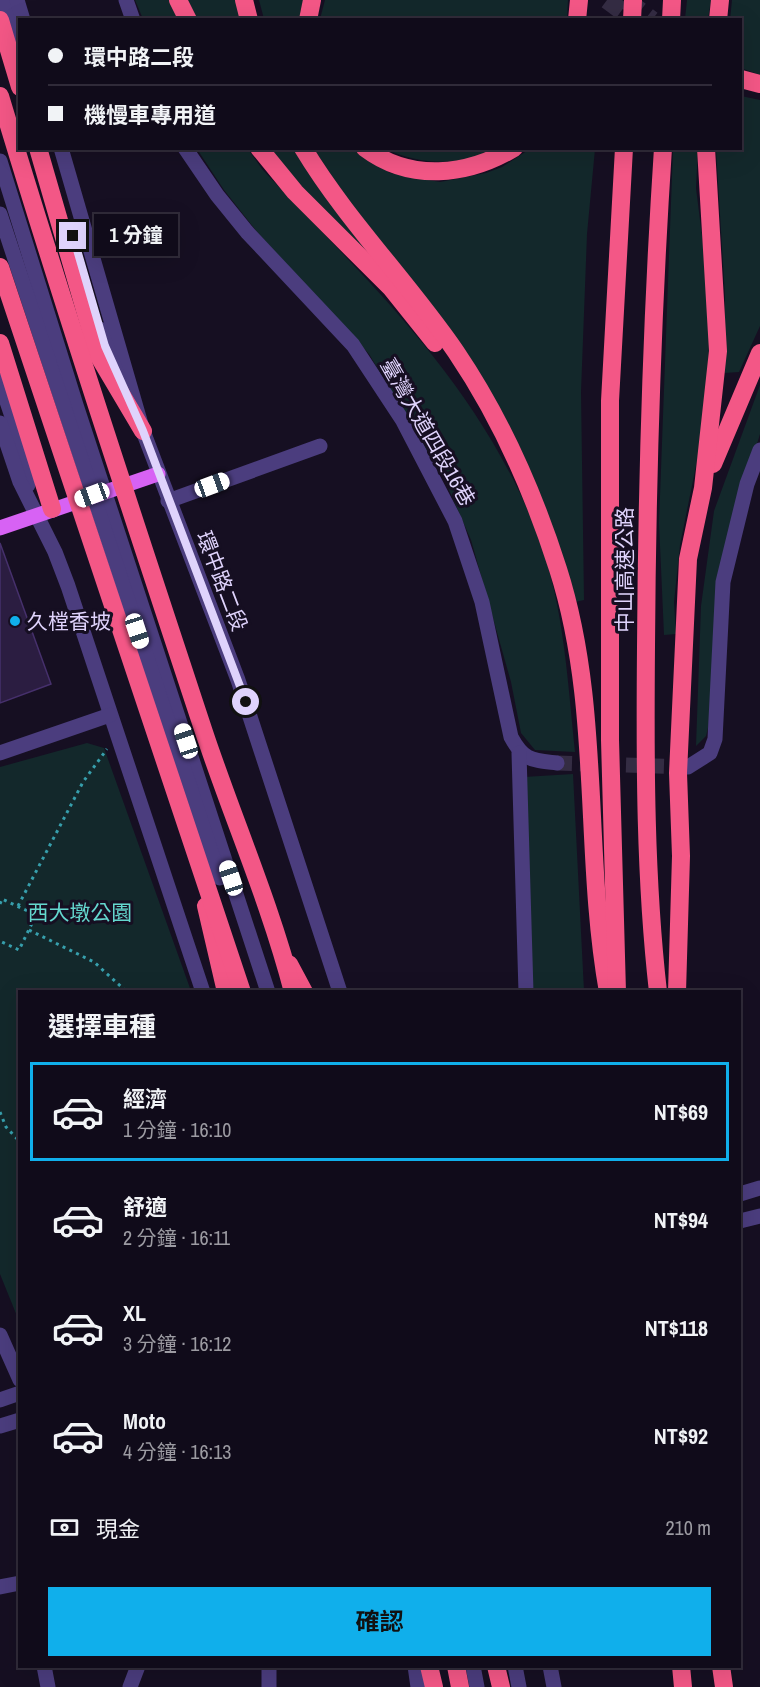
<!DOCTYPE html>
<html lang="zh-TW">
<head>
<meta charset="utf-8">
<style>
  body { margin:0; font-family:"Archivo Narrow","Noto Sans TC",sans-serif; background:#1e1927; color:#f1f3f6; height:100vh; display:flex; flex-direction:column; font-size:22px; white-space:nowrap }
  * { box-sizing:border-box; margin:0 }
  p { font-size:20px; color:#9c9ba2 }
  .icon { flex:none; width:33px; height:33px; fill:none; stroke:currentColor; stroke-width:2; stroke-linecap:round; stroke-linejoin:round }
  .map { position:relative; flex:1; overflow:hidden }
  .side { position:absolute; left:18px; top:990px; width:723px; height:678px; display:flex; flex-direction:column; background:#100b1a; border-radius:0px; box-shadow:0 6px 24px #0002,0 0 0 2px #302b39 }
  .side>* { flex:none }
  .hud { position:absolute; left:18px; top:18px; width:724px; height:132px; border-radius:0px; box-shadow:0 6px 24px #0002,0 0 0 2px #302b39; display:grid; align-content:center; height:132px; padding:0 30px; background:#100b1a }
  .end { position:absolute; width:27px; height:27px; margin:-14px; border:8px solid #dfd3fc; background:#111; box-shadow:0 0 0 3px #111 }
  .from { border-radius:50% }
  .bubble { position:absolute; height:42px; border-radius:0px; background:#100b1a; box-shadow:0 6px 24px #0002,0 0 0 2px #302b39; font-size:20px; font-weight:700; line-height:42px; text-align:center }
  .car { position:absolute; width:18px; height:36px; margin:-18px -9px; border-radius:8px; box-shadow:0 0 4px 2px #0007; background:linear-gradient(#fff 24%,#345 0 40%,#fff 0 76%,#345 0 86%,#fff 0) }
  .hud b { display:flex; align-items:center; gap:21px; height:57px; font-size:22px }
  .hud b+b { border-top:2px solid #302b39 }
  .hud i { width:15px; height:15px; background:#f1f3f6 }
  ul { padding:0; list-style:none }
  li { display:flex; align-items:center; gap:18px; height:99px; margin:0 12px 9px; padding:0 18px; border:3px solid transparent; border-radius:0px }
  li div { flex:1 }
  li b { display:block; font-size:22px }
  li em { font-style:normal; font-weight:700 }
  li.on { border-color:#10afeb }
  li>.icon { width:54px; height:54px; stroke-width:1.5 }
  h2 { padding:0 30px; font-size:27px; line-height:72px }
  .pay { display:flex; align-items:center; gap:15px; height:66px; padding:0 30px; font-size:22px }
  .pay p { margin-inline-start:auto }
  .cta { display:flex; gap:12px; margin-top:auto; padding:12px 30px }
  .cta a { flex:1; height:69px; border-radius:0px; background:#10afeb; color:#111; font-size:24px; font-weight:700; line-height:69px; text-align:center }
  .map>svg:first-child { display:block }
</style>
</head>
<body>
<div class="map">
<svg width="760" height="1687" viewBox="0 0 760 1687">
  <rect width="100%" height="100%" fill="#160f22"/>
  <g fill="#13282b">
    <polygon points="135,0 172,0 181,19 143,19"/>
    <polygon points="188,0 237,0 240,19 197,19"/>
    <polygon points="259,0 304,0 303,19 264,19"/>
    <polygon points="325,0 568,0 567,19 320,19"/>
    <polygon points="687,0 711,0 708,19 685,19"/>
    <polygon points="732,0 760,0 760,75 741,68 741,20 730,20"/>
    <polygon points="741,96 760,100 760,326 739,372 724,373 725,296 716,149 741,148"/>
    <path d="M 197,149 L 248,149 L 262,169 C 368,282 470,374 532,520 C 563,592 567,674 575,752 L 535,750 L 521,733 L 511,682 L 471,540 L 446,483 L 369,354 L 258,233 L 224,190 Z"/>
    <polygon points="267,149 295,149 371,248 364,254"/>
    <path d="M 314,149 L 354,149 L 390,173 L 440,182 L 486,173 L 502,167 L 530,149 L 595,149 L 587,234 L 581,392 L 584,600 L 575,602 C 554,521 524,443 478,372 C 464,351 447,331 432,311 C 391,257 350,205 314,149 Z"/>
    <path d="M 385,149 L 499,149 C 461,166 423,166 385,149 Z"/>
    <polygon points="673,149 698,149 696,188 710,300 707,411 680,545 674,602 676,634 664,635 659,523"/>
    <polygon points="760,385 760,434 726,546 712,712 706,736 696,746 701,606 714,511"/>
    <polygon points="87,743 104,748 191,991 20,992 19,1321 0,1274 0,767"/>
    <polygon points="573,774 584,991 530,991 524,777"/>
  </g>
  <polygon fill="#2b1d41" stroke="#46306c" stroke-width="1.5" points="0,543 51,684 0,703"/>
  <g fill="none" stroke-linecap="round" stroke-linejoin="round">
    <polyline stroke="#342c43" stroke-width="15" stroke-dasharray="15 8" stroke-linecap="butt" points="557,763 688,767"/>
    <g stroke="#342c43" stroke-width="18" stroke-dasharray="18 9" stroke-linecap="butt">
      <polyline points="607,0 634,20"/>
      <polyline points="626,0 652,20"/>
    </g>
    <g stroke="#379fac" stroke-width="3" stroke-dasharray="3 4.5" stroke-linecap="butt">
      <polyline points="0,904 2,899 36,915 19,950 0,941"/>
      <polyline points="18,906 83,782 107,749"/>
      <polyline points="29,930 94,962 127,992"/>
      <polyline points="0,1112 6,1127 20,1142"/>
    </g>
    <g stroke="#4b3d7e" stroke-width="15">
      <polyline points="4,0 20,53"/>
      <polyline points="17,0 23,20"/>
      <polyline points="126,0 133,20"/>
      <polyline points="61,148 143,431 238,680 340,992"/>
      <path d="M 185,148 L 217,195 L 247,232 L 353,345 L 403,421 L 455,521 L 482,602 L 511,737 C 524,761 532,760 557,763"/>
      <polyline points="0,161 76,405 268,992"/>
      <polyline points="0,214 220,878"/>
      <polyline points="100,329 118,376"/>
      <polyline points="0,381 23,449 28,485"/>
      <polyline points="0,423 20,482 55,552 68,586 203,992"/>
      <polyline points="168,501 320,446"/>
      <polyline points="0,753 110,715"/>
      <polyline points="519,753 526,992"/>
      <polyline points="688,767 710,753 715,739 723,582 747,484 760,450"/>
      <polyline points="740,1194 760,1188"/>
      <polyline points="740,1221 760,1216"/>
      <polyline points="0,1335 20,1380"/>
      <polyline points="0,1400 20,1393"/>
      <polyline points="0,1426 20,1420"/>
      <polyline points="0,1587 20,1583"/>
      <polyline points="44,1666 48,1687"/>
      <polyline points="269,1666 269,1687"/>
      <polyline points="415,1666 418,1687"/>
      <polyline points="473,1666 477,1687"/>
      <polyline points="515,1666 519,1687"/>
      <polyline points="550,1666 554,1687"/>
      <polyline points="130,1687 138,1666"/>
    </g>
    <polyline stroke="#d762f4" stroke-width="15" points="0,528 158,474"/>
    <g stroke="#f35786" stroke-width="18">
      <polyline points="178,0 188,20"/>
      <polyline points="244,0 249,20"/>
      <polyline points="0,20 20,87"/>
      <polyline points="308,20 312,0"/>
      <polyline points="577,20 579,0"/>
      <polyline points="632,20 633,0"/>
      <polyline points="671,20 672,0"/>
      <polyline points="718,20 720,0"/>
      <polyline points="741,79 760,84"/>
      <polyline points="38,148 98,355 143,431"/>
      <polyline points="259,148 295,192 391,288 435,343"/>
      <path d="M 303,148 C 347,221 408,282 456,352 C 500,417 534,494 558,569 C 602,706 583,852 608,992"/>
      <path d="M 365,148 C 410,182 467,176 514,148"/>
      <polyline points="0,343 52,509"/>
      <polyline points="713,464 760,353"/>
      <polyline points="206,906 226,992"/>
      <polyline points="289,964 304,992"/>
      <polyline points="617,992 610,740 610,401 624,148"/>
      <path d="M 658,992 C 645,877 645,762 646,647 C 647,480 652,315 663,148"/>
      <polyline points="677,992 681,856 678,773 688,559 703,488 718,351 706,148"/>
      <polyline points="429,1666 434,1687"/>
      <polyline points="456,1666 460,1687"/>
      <polyline points="496,1666 501,1687"/>
      <polyline points="681,1666 683,1687"/>
      <polyline points="721,1666 724,1687"/>
    </g>
    <g stroke="#f35786" stroke-width="18">
      <path d="M 0,96 C 64,309 134,520 204,732 C 233,819 270,903 293,992"/>
      <polyline points="0,267 242,992"/>
    </g>
  </g>
  <g fill="none" stroke-linecap="round" stroke-linejoin="round">
    <polyline stroke="#dfd3fc" stroke-width="8" points="73,236 105,346 143,431 246,702"/>
  </g>
  <circle fill="#10afeb" stroke="#160f22" stroke-width="2" cx="15" cy="621" r="6"/>
  <g text-anchor="middle" dominant-baseline="central" stroke-width="6" stroke-linejoin="round" paint-order="stroke">
    <g font-size="21" fill="#dfd3fc" stroke="#160f22">
      <text transform="translate(428 432) rotate(60)">臺灣大道四段16巷</text>
      <text transform="translate(624 570) rotate(-90)">中山高速公路</text>
      <text transform="translate(222 581) rotate(69)">環中路二段</text>
    </g>
    <g font-size="21" fill="#dfd3fc" stroke="#160f22" text-anchor="start">
      <text x="27" y="621">久樘香坡</text>
    </g>
    <g font-size="21" fill="#64d7ce" stroke="#160f22">
      <text x="80" y="912">西大墩公園</text>
    </g>
  </g>
</svg>
<i class="end from" style="left:246px;top:702px"></i>
<i class="end" style="left:73px;top:236px"></i>
<div class="bubble" style="left:94px;top:214px;width:84px">1 分鐘</div>
<i class="car" style="left:212px;top:485px;rotate:70deg"></i>
<i class="car" style="left:92px;top:495px;rotate:250deg"></i>
<i class="car" style="left:137px;top:631px;rotate:162deg"></i>
<i class="car" style="left:186px;top:741px;rotate:342deg"></i>
<i class="car" style="left:231px;top:878px;rotate:342deg"></i>
<div class="hud">
<b><i class="from"></i>環中路二段</b>
<b><i></i>機慢車專用道</b>
</div>
<section class="side">
<h2>選擇車種</h2>
<ul>
<li class="on"><svg class="icon" aria-label="car" viewBox="0 0 24 24"><path d="M5 17H2v-5l4-1 3-4h7l3 4 3 1v5h-3M9 17h6M6 11h13"/><circle cx="7" cy="17" r="2"/><circle cx="17" cy="17" r="2"/></svg><div><b>經濟</b><p>1 分鐘 · 16:10</p></div><em>NT$69</em></li>
<li><svg class="icon" aria-label="car" viewBox="0 0 24 24"><path d="M5 17H2v-5l4-1 3-4h7l3 4 3 1v5h-3M9 17h6M6 11h13"/><circle cx="7" cy="17" r="2"/><circle cx="17" cy="17" r="2"/></svg><div><b>舒適</b><p>2 分鐘 · 16:11</p></div><em>NT$94</em></li>
<li><svg class="icon" aria-label="car" viewBox="0 0 24 24"><path d="M5 17H2v-5l4-1 3-4h7l3 4 3 1v5h-3M9 17h6M6 11h13"/><circle cx="7" cy="17" r="2"/><circle cx="17" cy="17" r="2"/></svg><div><b>XL</b><p>3 分鐘 · 16:12</p></div><em>NT$118</em></li>
<li><svg class="icon" aria-label="car" viewBox="0 0 24 24"><path d="M5 17H2v-5l4-1 3-4h7l3 4 3 1v5h-3M9 17h6M6 11h13"/><circle cx="7" cy="17" r="2"/><circle cx="17" cy="17" r="2"/></svg><div><b>Moto</b><p>4 分鐘 · 16:13</p></div><em>NT$92</em></li>
</ul>
<div class="pay"><svg class="icon" aria-label="cash" viewBox="0 0 24 24"><path d="M3 7h18v10H3z"/><circle cx="12" cy="12" r="2"/></svg>現金<p>210 m</p></div>
<div class="cta"><a>確認</a></div>
</section>
</div>
</body>
</html>
